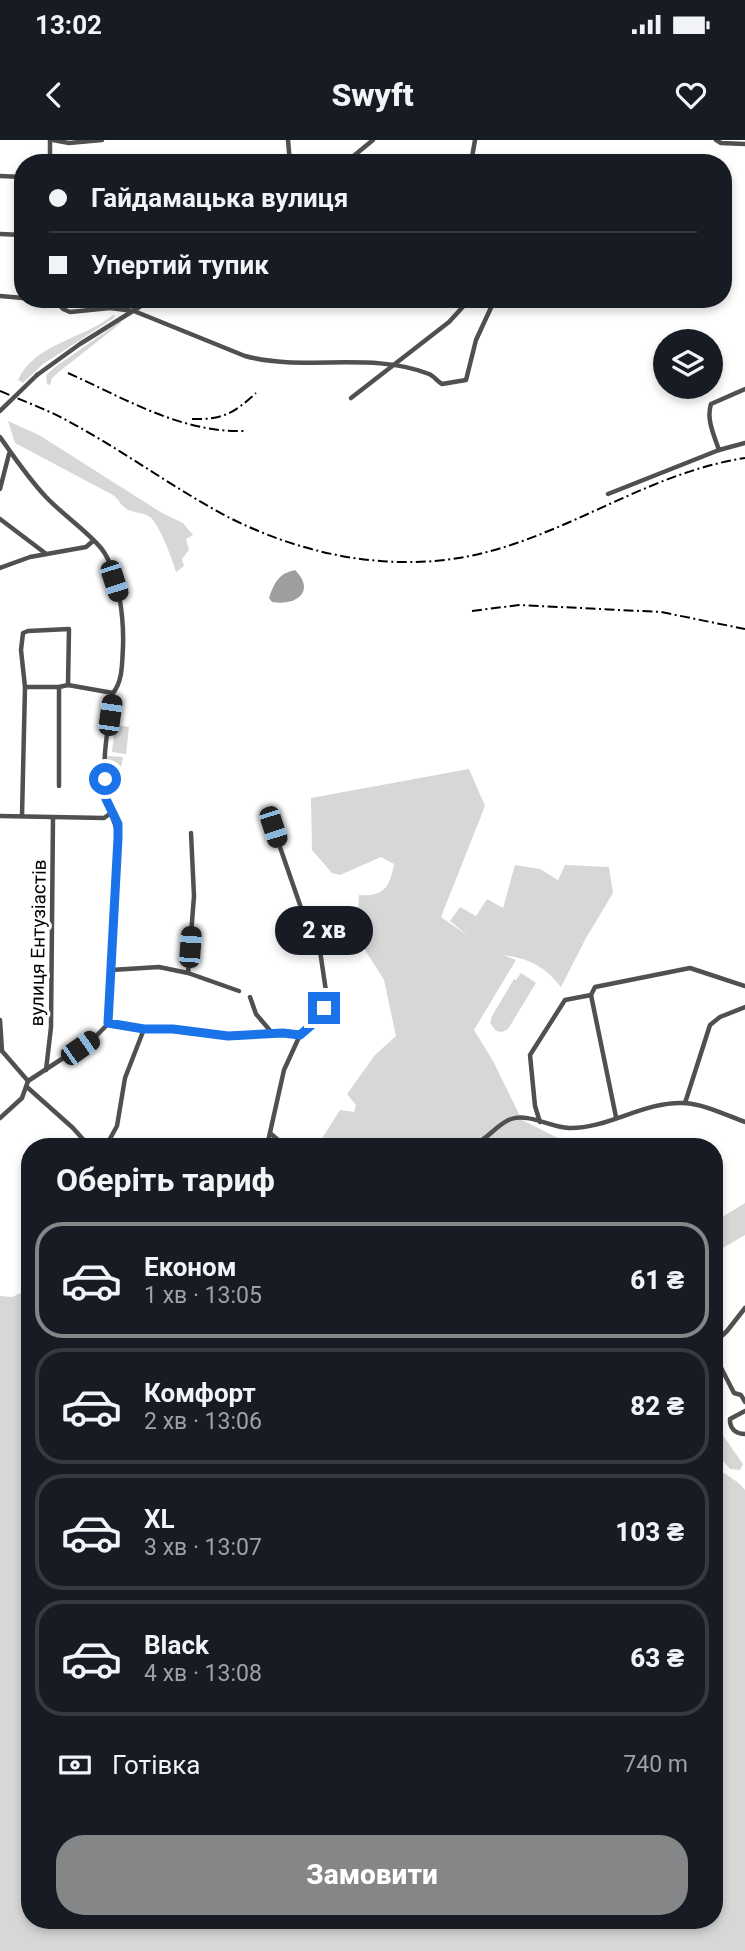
<!DOCTYPE html>
<html lang="uk">
<head>
<meta charset="utf-8">
<style>
  body { margin:0; font-family:Roboto,sans-serif; background:#242831; color:#f1f3f6; height:100vh; display:flex; flex-direction:column; font-size:26px; white-space:nowrap }
  * { box-sizing:border-box; margin:0 }
  p { font-size:23px; color:#9ea1a6 }
  .icon { flex:none; width:38px; height:38px; fill:none; stroke:currentColor; stroke-width:2; stroke-linecap:round; stroke-linejoin:round }
  .map { position:relative; flex:1; overflow:hidden }
  .panel { position:absolute; left:21px; top:998px; width:702px; height:791px; display:flex; flex-direction:column; background:#171b24; border-radius:28px; box-shadow:0 4px 10px #0003 }
  .panel>* { flex:none }
  .hud { position:absolute; left:14px; top:14px; width:718px; height:154px; border-radius:28px; box-shadow:0 4px 10px #0003; display:grid; align-content:center; height:154px; padding:0 35px; background:#171b24 }
  .fabs { position:absolute; left:653px; top:189px; display:grid; gap:14px }
  .fabs a { display:grid; place-items:center; width:70px; height:70px; border-radius:50%; background:#171b24; box-shadow:0 4px 10px #0003; font-size:35px }
  .end { position:absolute; width:32px; height:32px; margin:-16px; border:9px solid #1a73e8; background:#fff; box-shadow:0 0 0 4px #fff }
  .from { border-radius:50% }
  .bubble { position:absolute; height:49px; border-radius:24px; background:#171b24; box-shadow:0 4px 10px #0003; font-size:23px; font-weight:800; line-height:49px; text-align:center }
  .car { position:absolute; width:21px; height:42px; margin:-21px -10px; border-radius:9px; box-shadow:0 0 5px 2px #0007; background:linear-gradient(#222 24%,#8ab4d8 0 40%,#222 0 76%,#8ab4d8 0 86%,#222 0) }
  .hud b { display:flex; align-items:center; gap:24px; height:66px; font-size:26px }
  .hud b+b { border-top:2px solid #363941 }
  .hud i { width:18px; height:18px; background:#f1f3f6 }
  ul { padding:0; list-style:none }
  li { display:flex; align-items:center; gap:21px; height:116px; margin:0 14px 10px; padding:0 21px; border:4px solid #363941; border-radius:28px }
  li div { flex:1 }
  li b { display:block; font-size:26px }
  li em { font-style:normal; font-weight:800 }
  li.selected { border-color:#858687 }
  li>.icon { width:63px; height:63px; stroke-width:1.5 }
  h2 { padding:0 35px; font-size:32px; line-height:84px }
  .pay { display:flex; align-items:center; gap:18px; height:77px; padding:0 35px; font-size:26px }
  .pay p { margin-inline-start:auto }
  .action { display:flex; gap:14px; margin-top:auto; padding:14px 35px }
  .action a { flex:1; height:80px; border-radius:28px; background:#858687; color:#fff; font-size:28px; font-weight:800; line-height:80px; text-align:center }
  .status { display:flex; justify-content:space-between; align-items:center; height:49px; padding:0 35px; background:#171b24; direction:ltr }
  .status svg { height:19px; fill:currentColor }
  header { display:flex; justify-content:space-between; align-items:center; height:91px; padding:0 35px; background:#171b24; font-size:32px; font-weight:800 }
  .map>svg:first-child { display:block }
</style>
</head>
<body>
<div class="status"><b>13:02</b><svg viewBox="0 0 49 12"><path d="M0 12V9h3v3zM5 12V6h3v6zM10 12V3h3v9zM15 12V0h3v12zM26 1h20v11H26zM47 4h2v5h-2z"/></svg></div>
<header><svg class="icon" aria-label="back" viewBox="0 0 24 24"><path d="M15 5l-7 7 7 7"/></svg>Swyft<svg class="icon" aria-label="heart" viewBox="0 0 24 24"><path d="M12 20l-8-8c-3-5 5-10 8-4 3-6 11-1 8 4z"/></svg></header>
<div class="map">
<svg width="745" height="1811" viewBox="0 0 745 1811">
  <rect width="100%" height="100%" fill="#fff"/>
  <g fill="#d7d7d7">
    <path d="M 113,175 L 115,175 L 114,178 L 43,224 L 23,243 L 18,240 C 35,203 84,199 113,175 Z"/>
    <polygon points="121,181 121,183 60,231 52,238 50,245 47,244 46,235 55,227"/>
    <path d="M 8,281 L 39,295 L 162,373 L 183,383 L 193,395 L 186,399 L 189,410 L 182,419 L 184,426 L 176,432 C 172,419 160,385 150,377 C 142,371 131,374 124,367 C 119,363 119,359 113,355 L 15,303 Z"/>
    <polygon points="115,585 129,587 126,614 112,612"/>
    <polygon points="107,616 123,617 120,633 108,637"/>
    <path d="M 469,629 L 485,666 L 441,777 L 468,796 L 450,781 L 460,767 L 476,776 L 487,759 L 503,768 L 515,725 L 540,729 L 558,740 L 565,725 L 609,727 L 613,753 L 586,798 L 561,847 C 544,826 530,819 503,815 L 516,820 L 474,890 L 493,921 L 522,980 L 560,999 L 548,1006 L 323,1006 L 319,1003 L 340,970 L 354,972 L 356,965 L 347,954 L 375,915 L 396,896 L 384,840 L 360,802 L 357,790 L 359,755 C 384,757 390,747 394,724 L 381,717 L 340,735 L 332,733 L 312,710 L 311,658 Z"/>
    <polygon points="521,833 536,843 508,889 502,892 496,891 490,883 492,876 514,839 516,840"/>
    <polygon points="745,1063 745,1095 714,1113 714,1076 719,1079"/>
    <path d="M 23,1152 L 30,1154 L 30,1780 L 714,1780 L 714,1324 C 723,1336 734,1336 745,1350 L 745,1811 L 0,1811 L 0,1156 L 12,1157 Z"/>
    <polygon points="714,1259 721,1272 715,1284 743,1324 740,1330 730,1329 714,1311"/>
  </g>
  <path fill="#9e9e9e" d="M 295,430 C 316,451 297,466 272,462 L 269,458 C 274,443 279,433 295,430 Z"/>
  <g fill="none" stroke-linecap="round" stroke-linejoin="round">
    <g stroke="#505050" stroke-width="4.5">
      <polyline points="53,0 69,3 102,0"/>
      <polyline points="288,0 290,23"/>
      <polyline points="716,0 721,3 745,4"/>
      <polyline points="50,23 50,0"/>
      <polyline points="276,23 290,18"/>
      <polyline points="345,23 373,0"/>
      <polyline points="471,23 475,0"/>
      <polyline points="0,36 23,37"/>
      <polyline points="0,94 23,95"/>
      <polyline points="0,156 23,158"/>
      <path d="M 38,159 L 56,161 L 63,169 L 70,172 L 110,168 L 134,171 L 245,216 C 305,232 371,211 429,234 C 434,236 437,241 442,244 L 466,240 L 476,200 L 495,159"/>
      <polyline points="511,159 517,164"/>
      <polyline points="37,235 80,204 152,159"/>
      <polyline points="351,258 449,182 470,159"/>
      <path d="M 0,297 C 14,317 28,338 46,357 C 63,375 85,389 101,408 C 119,431 124,479 123,507 C 122,522 123,541 113,553 C 108,588 101,621 106,657 C 108,672 117,683 118,698 L 109,883 L 94,898 L 28,941 L 22,958 L 0,978"/>
      <path d="M 719,310 C 714,295 706,279 711,264 L 745,249"/>
      <polyline points="0,349 9,314"/>
      <polyline points="608,354 719,310 745,303"/>
      <polyline points="0,379 45,413"/>
      <polyline points="0,428 30,417 86,407 93,401"/>
      <polyline points="25,547 59,547 68,545 113,553"/>
      <polyline points="59,646 59,547"/>
      <polyline points="0,676 104,678 111,673"/>
      <polyline points="22,676 25,547 21,510 23,493 28,491 69,489 68,545"/>
      <polyline points="111,830 159,827 188,833 239,851"/>
      <polyline points="188,833 194,756 191,693"/>
      <polyline points="591,855 616,977"/>
      <polyline points="250,857 256,874 273,894"/>
      <polyline points="0,880 2,911"/>
      <polyline points="109,883 144,889 173,889 228,896 283,893 300,895"/>
      <polyline points="2,911 28,941"/>
      <polyline points="46,930 51,887 53,677"/>
      <polyline points="27,947 73,988 89,1006"/>
      <polyline points="685,963 710,885 720,877 745,867"/>
      <polyline points="540,982 535,966 530,915 565,860 591,855 595,847 690,828 745,846"/>
      <polyline points="270,993 278,1000 292,1006"/>
      <polyline points="110,999 128,1006"/>
      <polyline points="106,1006 117,986 125,938 144,889"/>
      <polyline points="267,1006 284,930 300,895 314,883 324,868 327,858 319,804 307,785 273,687"/>
      <path d="M 472,1006 C 487,1000 497,984 511,979 C 529,973 549,987 569,988 C 608,989 644,961 684,963 C 704,964 726,975 745,982"/>
      <polyline points="714,1203 727,1191 745,1168"/>
      <polyline points="714,1214 734,1253 741,1255 745,1262"/>
      <path d="M 745,1271 L 730,1279 L 730,1282 C 731,1290 737,1294 745,1294"/>
    </g>
    <g stroke="#000" stroke-width="2" stroke-dasharray="10 3.5 2 3.5" stroke-linecap="butt">
      <path d="M 68,233 C 124,258 181,293 244,291"/>
      <path d="M 0,251 C 23,261 46,269 68,281 C 122,310 172,347 226,376 C 306,417 400,435 487,412 C 576,389 653,332 745,318"/>
      <path d="M 192,279 C 223,280 234,273 256,253"/>
      <polyline points="472,471 519,465 661,472 745,489"/>
    </g>
    <polyline stroke="#505050" stroke-width="4.5" points="0,271 37,235"/>
  </g>
  <g fill="none" stroke-linecap="round" stroke-linejoin="round">
    <polyline stroke="#1a73e8" stroke-width="9" points="105,639 106,659 118,684 118,698 108,883 144,889 173,889 228,896 283,893 300,895 314,883 324,868"/>
  </g>
  <g text-anchor="middle" dominant-baseline="central" stroke-width="6" stroke-linejoin="round" paint-order="stroke">
    <g font-size="19" fill="#000" stroke="#fff">
      <text transform="translate(38 803) rotate(-89)">вулиця Ентузіастів</text>
    </g>
  </g>
</svg>
<div class="fabs">
<a><svg class="icon" aria-label="layers" viewBox="0 0 24 24"><path d="M12 4l9 5-9 5-9-5zM3 14l9 5 9-5"/></svg></a>
</div>
<i class="end from" style="left:105px;top:639px"></i>
<i class="end" style="left:324px;top:868px"></i>
<div class="bubble" style="left:275px;top:766px;width:98px">2 хв</div>
<i class="car" style="left:114px;top:441px;rotate:162deg"></i>
<i class="car" style="left:110px;top:575px;rotate:8deg"></i>
<i class="car" style="left:273px;top:687px;rotate:162deg"></i>
<i class="car" style="left:190px;top:807px;rotate:4deg"></i>
<i class="car" style="left:80px;top:908px;rotate:55deg"></i>
<div class="hud">
<b><i class="from"></i>Гайдамацька вулиця</b>
<b><i></i>Упертий тупик</b>
</div>
<section class="panel">
<h2>Оберіть тариф</h2>
<ul>
<li class="selected"><svg class="icon" aria-label="car" viewBox="0 0 24 24"><path d="M5 17H2v-5l4-1 3-4h7l3 4 3 1v5h-3M9 17h6M6 11h13"/><circle cx="7" cy="17" r="2"/><circle cx="17" cy="17" r="2"/></svg><div><b>Економ</b><p>1 хв · 13:05</p></div><em>61 ₴</em></li>
<li><svg class="icon" aria-label="car" viewBox="0 0 24 24"><path d="M5 17H2v-5l4-1 3-4h7l3 4 3 1v5h-3M9 17h6M6 11h13"/><circle cx="7" cy="17" r="2"/><circle cx="17" cy="17" r="2"/></svg><div><b>Комфорт</b><p>2 хв · 13:06</p></div><em>82 ₴</em></li>
<li><svg class="icon" aria-label="car" viewBox="0 0 24 24"><path d="M5 17H2v-5l4-1 3-4h7l3 4 3 1v5h-3M9 17h6M6 11h13"/><circle cx="7" cy="17" r="2"/><circle cx="17" cy="17" r="2"/></svg><div><b>XL</b><p>3 хв · 13:07</p></div><em>103 ₴</em></li>
<li><svg class="icon" aria-label="car" viewBox="0 0 24 24"><path d="M5 17H2v-5l4-1 3-4h7l3 4 3 1v5h-3M9 17h6M6 11h13"/><circle cx="7" cy="17" r="2"/><circle cx="17" cy="17" r="2"/></svg><div><b>Black</b><p>4 хв · 13:08</p></div><em>63 ₴</em></li>
</ul>
<div class="pay"><svg class="icon" aria-label="cash" viewBox="0 0 24 24"><path d="M3 7h18v10H3z"/><circle cx="12" cy="12" r="2"/></svg>Готівка<p>740 m</p></div>
<div class="action"><a>Замовити</a></div>
</section>
</div>
</body>
</html>
